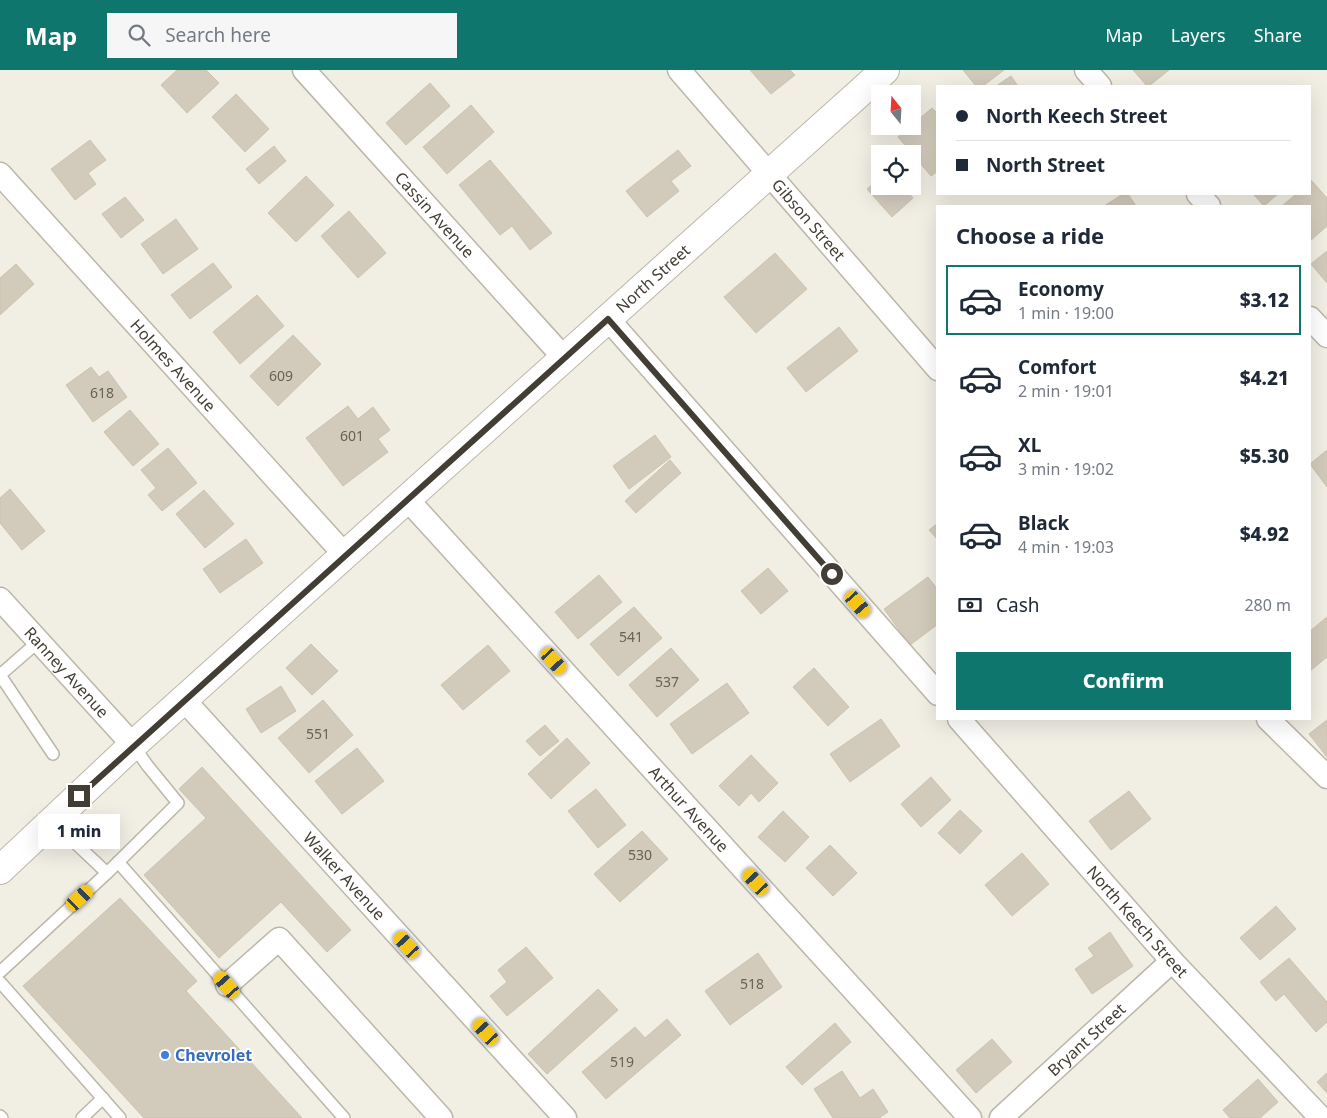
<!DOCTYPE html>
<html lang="en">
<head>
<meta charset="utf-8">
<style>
  body { margin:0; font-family:"Noto Sans",sans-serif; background:#f6f6f7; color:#1f2937; height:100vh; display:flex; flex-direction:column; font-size:19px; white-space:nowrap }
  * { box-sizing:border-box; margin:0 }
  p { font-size:16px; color:#747a83 }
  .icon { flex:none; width:28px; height:28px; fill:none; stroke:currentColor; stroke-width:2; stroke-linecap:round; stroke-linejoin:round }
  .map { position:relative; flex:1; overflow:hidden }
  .side { position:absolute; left:936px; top:135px; width:375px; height:515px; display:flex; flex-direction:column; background:#fff; border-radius:0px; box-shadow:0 5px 20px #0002 }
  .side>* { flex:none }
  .hud { position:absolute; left:936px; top:15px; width:375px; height:110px; border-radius:0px; box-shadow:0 5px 20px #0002; display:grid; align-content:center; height:110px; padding:0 20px; background:#fff }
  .needle { width:32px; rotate:342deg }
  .fabs { position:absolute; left:871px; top:15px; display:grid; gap:10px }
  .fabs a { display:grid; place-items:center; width:50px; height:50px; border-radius:0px; background:#fff; box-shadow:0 5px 20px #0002; font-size:25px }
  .end { position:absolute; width:22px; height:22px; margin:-11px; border:6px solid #433e35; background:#fff; box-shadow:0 0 0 2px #fff }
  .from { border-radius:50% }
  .bubble { position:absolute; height:35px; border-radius:0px; background:#fff; box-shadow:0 5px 20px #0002; font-size:16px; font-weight:800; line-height:35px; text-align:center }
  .car { position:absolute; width:15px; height:30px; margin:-15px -8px; border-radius:6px; box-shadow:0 0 4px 1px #0007; background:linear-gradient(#f5c518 24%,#345 0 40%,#f5c518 0 76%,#345 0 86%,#f5c518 0) }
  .hud b { display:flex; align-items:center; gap:18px; height:48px; font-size:19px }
  .hud b+b { border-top:1px solid #e0e1e3 }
  .hud i { width:12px; height:12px; background:#1f2937 }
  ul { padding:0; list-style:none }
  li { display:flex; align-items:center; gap:15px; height:70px; margin:0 10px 8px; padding:0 10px; border:2px solid transparent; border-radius:0px }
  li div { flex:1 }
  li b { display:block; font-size:19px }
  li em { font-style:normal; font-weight:800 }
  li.active { border-color:#0f766e }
  li>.icon { width:45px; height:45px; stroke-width:1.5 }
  h2 { padding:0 20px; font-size:22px; line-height:60px }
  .pay { display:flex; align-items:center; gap:12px; height:55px; padding:0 20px; font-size:19px }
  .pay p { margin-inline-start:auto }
  .action { display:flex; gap:10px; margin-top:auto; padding:10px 20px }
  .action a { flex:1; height:58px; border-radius:0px; background:#0f766e; color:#fff; font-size:20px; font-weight:800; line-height:58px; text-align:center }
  header { display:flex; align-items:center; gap:30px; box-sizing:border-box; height:70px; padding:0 25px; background:#0f766e; color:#fff }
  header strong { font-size:24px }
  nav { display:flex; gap:28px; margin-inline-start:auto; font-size:18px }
  .search { width:350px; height:45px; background:#f6f6f7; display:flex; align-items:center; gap:12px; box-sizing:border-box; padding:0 18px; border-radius:0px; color:#747a83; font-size:19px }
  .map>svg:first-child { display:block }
</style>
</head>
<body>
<header>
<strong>Map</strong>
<div class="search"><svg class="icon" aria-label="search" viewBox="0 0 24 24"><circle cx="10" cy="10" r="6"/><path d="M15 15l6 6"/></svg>Search here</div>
<nav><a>Map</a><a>Layers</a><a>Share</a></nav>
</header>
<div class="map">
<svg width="1327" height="1048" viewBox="0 0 1327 1048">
  <rect width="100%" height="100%" fill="#f1eee4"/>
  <g fill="#d2cabb" stroke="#ccc3ae">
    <polygon points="177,0 206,0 219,13 187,43 161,15"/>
    <polygon points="750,0 790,0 795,5 771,24"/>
    <polygon points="963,0 1004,0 983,16 976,16"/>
    <polygon points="1133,0 1169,0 1149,16 1147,16"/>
    <polygon points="1011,6 1018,16 996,16"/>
    <polygon points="430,13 450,36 406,75 386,53"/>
    <polygon points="236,24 269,59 245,82 212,47"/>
    <polygon points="471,35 494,62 447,104 423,77"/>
    <polygon points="932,38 938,44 938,101 931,106 898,67"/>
    <polygon points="90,70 106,90 88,103 96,114 75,130 51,99"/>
    <polygon points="274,76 286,91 259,114 246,99"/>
    <polygon points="678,80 691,96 671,111 679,121 647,147 626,121"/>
    <polygon points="490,90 552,163 530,180 512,156 500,165 459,115"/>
    <polygon points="306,106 334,135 296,172 268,143"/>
    <polygon points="880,108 880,116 902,116 913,128 892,147 867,119"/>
    <polygon points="1311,110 1327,128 1327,156 1310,171 1310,136 1282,136 1296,124 1310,124"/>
    <polygon points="1123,124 1128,124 1136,136 1104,136"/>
    <polygon points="1253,124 1278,124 1264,136"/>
    <polygon points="125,127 144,150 121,168 102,144"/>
    <polygon points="349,141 386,183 358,208 321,166"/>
    <polygon points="176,149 198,179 163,204 141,174"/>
    <polygon points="1327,181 1327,213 1311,194"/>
    <polygon points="775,183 807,219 756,263 724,227"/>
    <polygon points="213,193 232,217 190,249 171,225"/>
    <polygon points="16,194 34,214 0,245 0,208"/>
    <polygon points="257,225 284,256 240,294 213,262"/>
    <polygon points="839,257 858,281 806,322 787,298"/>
    <polygon points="293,265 321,294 278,336 250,306"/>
    <polygon points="91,297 99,307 108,301 127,327 93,352 66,315"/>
    <polygon points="348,336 358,349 373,337 390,360 378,369 388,382 343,416 306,368"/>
    <polygon points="130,340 159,374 133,396 104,362"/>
    <polygon points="655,365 671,387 629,419 613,396"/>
    <polygon points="168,378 197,413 162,441 148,425 156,418 141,400"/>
    <polygon points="1327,380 1327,417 1310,394"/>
    <polygon points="670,390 681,403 636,443 625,431"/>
    <polygon points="10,419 45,461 22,480 0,453 0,428"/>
    <polygon points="204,420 234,454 205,478 176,444"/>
    <polygon points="938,453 938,470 929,460"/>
    <polygon points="246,469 263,493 220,523 203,499"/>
    <polygon points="768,498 788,521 761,544 741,521"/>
    <polygon points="599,505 622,532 578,569 555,542"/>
    <polygon points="928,507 938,520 938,554 910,575 884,539"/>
    <polygon points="634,537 662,568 618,606 590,574"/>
    <polygon points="1327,547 1327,587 1310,601 1310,561"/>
    <polygon points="311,574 338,601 312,625 286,598"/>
    <polygon points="488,575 510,601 463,640 441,615"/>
    <polygon points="671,578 699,610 657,647 629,615"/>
    <polygon points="814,598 849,637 828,656 793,617"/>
    <polygon points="727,613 749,643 692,684 670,654"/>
    <polygon points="281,616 296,641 261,663 246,639"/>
    <polygon points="323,630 353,665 309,703 278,668"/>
    <polygon points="881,649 900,676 850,712 830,684"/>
    <polygon points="1327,650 1327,687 1309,664"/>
    <polygon points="545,655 559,671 540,686 526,671"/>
    <polygon points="567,668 590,693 551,729 528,704"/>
    <polygon points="357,678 384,711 342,744 315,711"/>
    <polygon points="751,685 778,713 759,732 751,723 739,736 719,716"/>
    <polygon points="202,697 351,860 327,882 281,832 219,888 144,805 206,748 179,719"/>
    <polygon points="931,707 951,730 921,757 901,734"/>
    <polygon points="596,719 626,755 598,778 568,741"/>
    <polygon points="1129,721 1151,749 1111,780 1089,751"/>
    <polygon points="960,740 982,761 960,784 938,763"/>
    <polygon points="783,741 809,767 785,792 758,767"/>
    <polygon points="642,761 668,789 620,832 594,804"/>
    <polygon points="830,775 857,803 833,826 806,798"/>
    <polygon points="1022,783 1049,814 1012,846 985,815"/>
    <polygon points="120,828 197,911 186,921 302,1048 144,1048 23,916"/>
    <polygon points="1276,836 1296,859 1260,890 1240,868"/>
    <polygon points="1110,862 1133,896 1092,924 1075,899 1094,886 1088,878"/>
    <polygon points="526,877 553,908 507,946 490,926 507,912 498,900"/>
    <polygon points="758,883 782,917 730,955 705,921"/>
    <polygon points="1289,888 1327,932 1327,952 1316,962 1284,924 1276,931 1260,912"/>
    <polygon points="598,919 618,940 547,1004 528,984"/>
    <polygon points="667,949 681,965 606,1029 582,1002 635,957 645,968"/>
    <polygon points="835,953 851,972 802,1015 786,997"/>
    <polygon points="992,969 1012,992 976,1023 956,1000"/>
    <polygon points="842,1001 860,1028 873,1019 888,1042 879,1048 833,1048 814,1019"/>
    <polygon points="1327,1003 1327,1023 1317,1012"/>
    <polygon points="1258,1009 1278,1032 1260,1048 1230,1048 1223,1040"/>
  </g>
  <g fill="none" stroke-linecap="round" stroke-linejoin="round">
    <g stroke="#bbb6a8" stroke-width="14">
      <g id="service">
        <polyline points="39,571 0,605 53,684"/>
        <polyline points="52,751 107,803 178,733 147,695 133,675"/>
        <polyline points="118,792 344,1048"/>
        <polyline points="0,902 107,803"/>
        <polyline points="0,912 120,1048"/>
        <polyline points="0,1046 2,1048"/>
        <polyline points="82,1048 103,1028"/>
      </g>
    </g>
    <g stroke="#bbb6a8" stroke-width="25">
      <g id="minor">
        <path id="s1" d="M 304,0 L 565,289"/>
        <path id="s2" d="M 679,0 L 938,299"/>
        <polyline points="1086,0 1100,16"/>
        <path id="s3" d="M 0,104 L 345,485"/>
        <polyline points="1198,124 1209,136"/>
        <polyline points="1310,248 1327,266"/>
        <polyline points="608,249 938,624"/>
        <path id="s4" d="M 407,429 L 970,1048"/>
        <path id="s5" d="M 0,529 L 133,675"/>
        <path id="s6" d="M 184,630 L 565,1048"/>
        <path id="s7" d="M 959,649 L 1172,891 L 1321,1048"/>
        <polyline points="1268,649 1327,707"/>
        <polyline points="227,915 279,869 441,1048"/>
        <path id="s8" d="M 1001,1048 L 1172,891"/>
      </g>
    </g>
    <g stroke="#bbb6a8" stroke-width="30">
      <g id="tertiary">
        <path id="s9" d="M 0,800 L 133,675 L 885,0"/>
      </g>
    </g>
    <use href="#service" stroke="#fff" stroke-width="11"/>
    <use href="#minor" stroke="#fff" stroke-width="22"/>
    <use href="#tertiary" stroke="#fff" stroke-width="28"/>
  </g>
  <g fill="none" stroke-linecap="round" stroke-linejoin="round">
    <polyline stroke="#433e35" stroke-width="6" points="79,726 608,249 832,504"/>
  </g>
  <circle fill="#3f7fe0" stroke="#fff" stroke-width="2" cx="165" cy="985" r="5"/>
  <g text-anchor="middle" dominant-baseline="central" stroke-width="4" stroke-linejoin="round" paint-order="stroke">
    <g font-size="14" fill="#676156">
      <text x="281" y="305">609</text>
      <text x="102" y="322">618</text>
      <text x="352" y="365">601</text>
      <text x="631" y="566">541</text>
      <text x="667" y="611">537</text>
      <text x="318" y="663">551</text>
      <text x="640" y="784">530</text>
      <text x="752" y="913">518</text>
      <text x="622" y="991">519</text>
    </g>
    <g font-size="16" fill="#433e35" stroke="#fff">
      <text stroke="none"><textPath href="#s1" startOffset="195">Cassin Avenue</textPath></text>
      <text stroke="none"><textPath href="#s2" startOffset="198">Gibson Street</textPath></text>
      <text stroke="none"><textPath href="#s9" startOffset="881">North Street</textPath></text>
      <text stroke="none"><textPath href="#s3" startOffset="258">Holmes Avenue</textPath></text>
      <text stroke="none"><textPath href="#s5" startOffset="99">Ranney Avenue</textPath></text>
      <text stroke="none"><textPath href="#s4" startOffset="419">Arthur Avenue</textPath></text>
      <text stroke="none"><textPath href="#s6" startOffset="238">Walker Avenue</textPath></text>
      <text stroke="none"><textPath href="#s7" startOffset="270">North Keech Street</textPath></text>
      <text stroke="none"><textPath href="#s8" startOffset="116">Bryant Street</textPath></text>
    </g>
    <g font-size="16" font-weight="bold" fill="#366cbe" stroke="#fff" text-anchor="start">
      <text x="175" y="985">Chevrolet</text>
    </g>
  </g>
</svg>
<div class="fabs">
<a><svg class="needle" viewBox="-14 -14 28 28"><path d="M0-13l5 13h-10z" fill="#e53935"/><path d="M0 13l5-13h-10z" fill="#747a83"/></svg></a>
<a><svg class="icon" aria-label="locate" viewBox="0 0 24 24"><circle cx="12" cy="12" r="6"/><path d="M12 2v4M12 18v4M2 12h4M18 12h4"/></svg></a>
</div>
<i class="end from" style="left:832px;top:504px"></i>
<i class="end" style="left:79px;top:726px"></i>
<div class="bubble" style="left:38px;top:744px;width:82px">1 min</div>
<i class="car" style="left:858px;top:534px;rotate:139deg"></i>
<i class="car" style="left:554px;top:591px;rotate:138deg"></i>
<i class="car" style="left:756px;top:812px;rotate:318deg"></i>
<i class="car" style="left:80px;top:828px;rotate:47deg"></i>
<i class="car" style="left:407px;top:875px;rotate:318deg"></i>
<i class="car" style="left:227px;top:915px;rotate:319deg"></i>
<i class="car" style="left:486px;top:962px;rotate:318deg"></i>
<div class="hud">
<b><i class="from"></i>North Keech Street</b>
<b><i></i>North Street</b>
</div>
<section class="side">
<h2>Choose a ride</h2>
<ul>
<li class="active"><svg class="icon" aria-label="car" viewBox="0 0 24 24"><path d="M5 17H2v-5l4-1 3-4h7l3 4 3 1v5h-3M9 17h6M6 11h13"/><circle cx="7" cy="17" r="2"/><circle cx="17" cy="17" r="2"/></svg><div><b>Economy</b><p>1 min · 19:00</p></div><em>$3.12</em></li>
<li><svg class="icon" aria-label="car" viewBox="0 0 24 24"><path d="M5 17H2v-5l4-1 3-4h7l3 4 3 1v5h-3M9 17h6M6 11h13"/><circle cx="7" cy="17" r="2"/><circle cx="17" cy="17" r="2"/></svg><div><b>Comfort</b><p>2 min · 19:01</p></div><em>$4.21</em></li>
<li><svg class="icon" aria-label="car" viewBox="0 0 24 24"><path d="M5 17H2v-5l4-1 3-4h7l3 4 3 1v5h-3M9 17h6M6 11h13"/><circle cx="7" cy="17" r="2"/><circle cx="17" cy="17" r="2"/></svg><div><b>XL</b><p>3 min · 19:02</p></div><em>$5.30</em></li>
<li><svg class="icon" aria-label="car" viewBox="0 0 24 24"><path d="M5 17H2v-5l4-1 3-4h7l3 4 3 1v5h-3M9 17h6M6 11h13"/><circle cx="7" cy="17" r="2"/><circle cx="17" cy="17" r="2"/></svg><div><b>Black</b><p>4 min · 19:03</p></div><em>$4.92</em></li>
</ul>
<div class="pay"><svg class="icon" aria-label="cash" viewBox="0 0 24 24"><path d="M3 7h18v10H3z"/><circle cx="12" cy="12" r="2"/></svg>Cash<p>280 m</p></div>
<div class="action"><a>Confirm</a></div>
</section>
</div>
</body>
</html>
